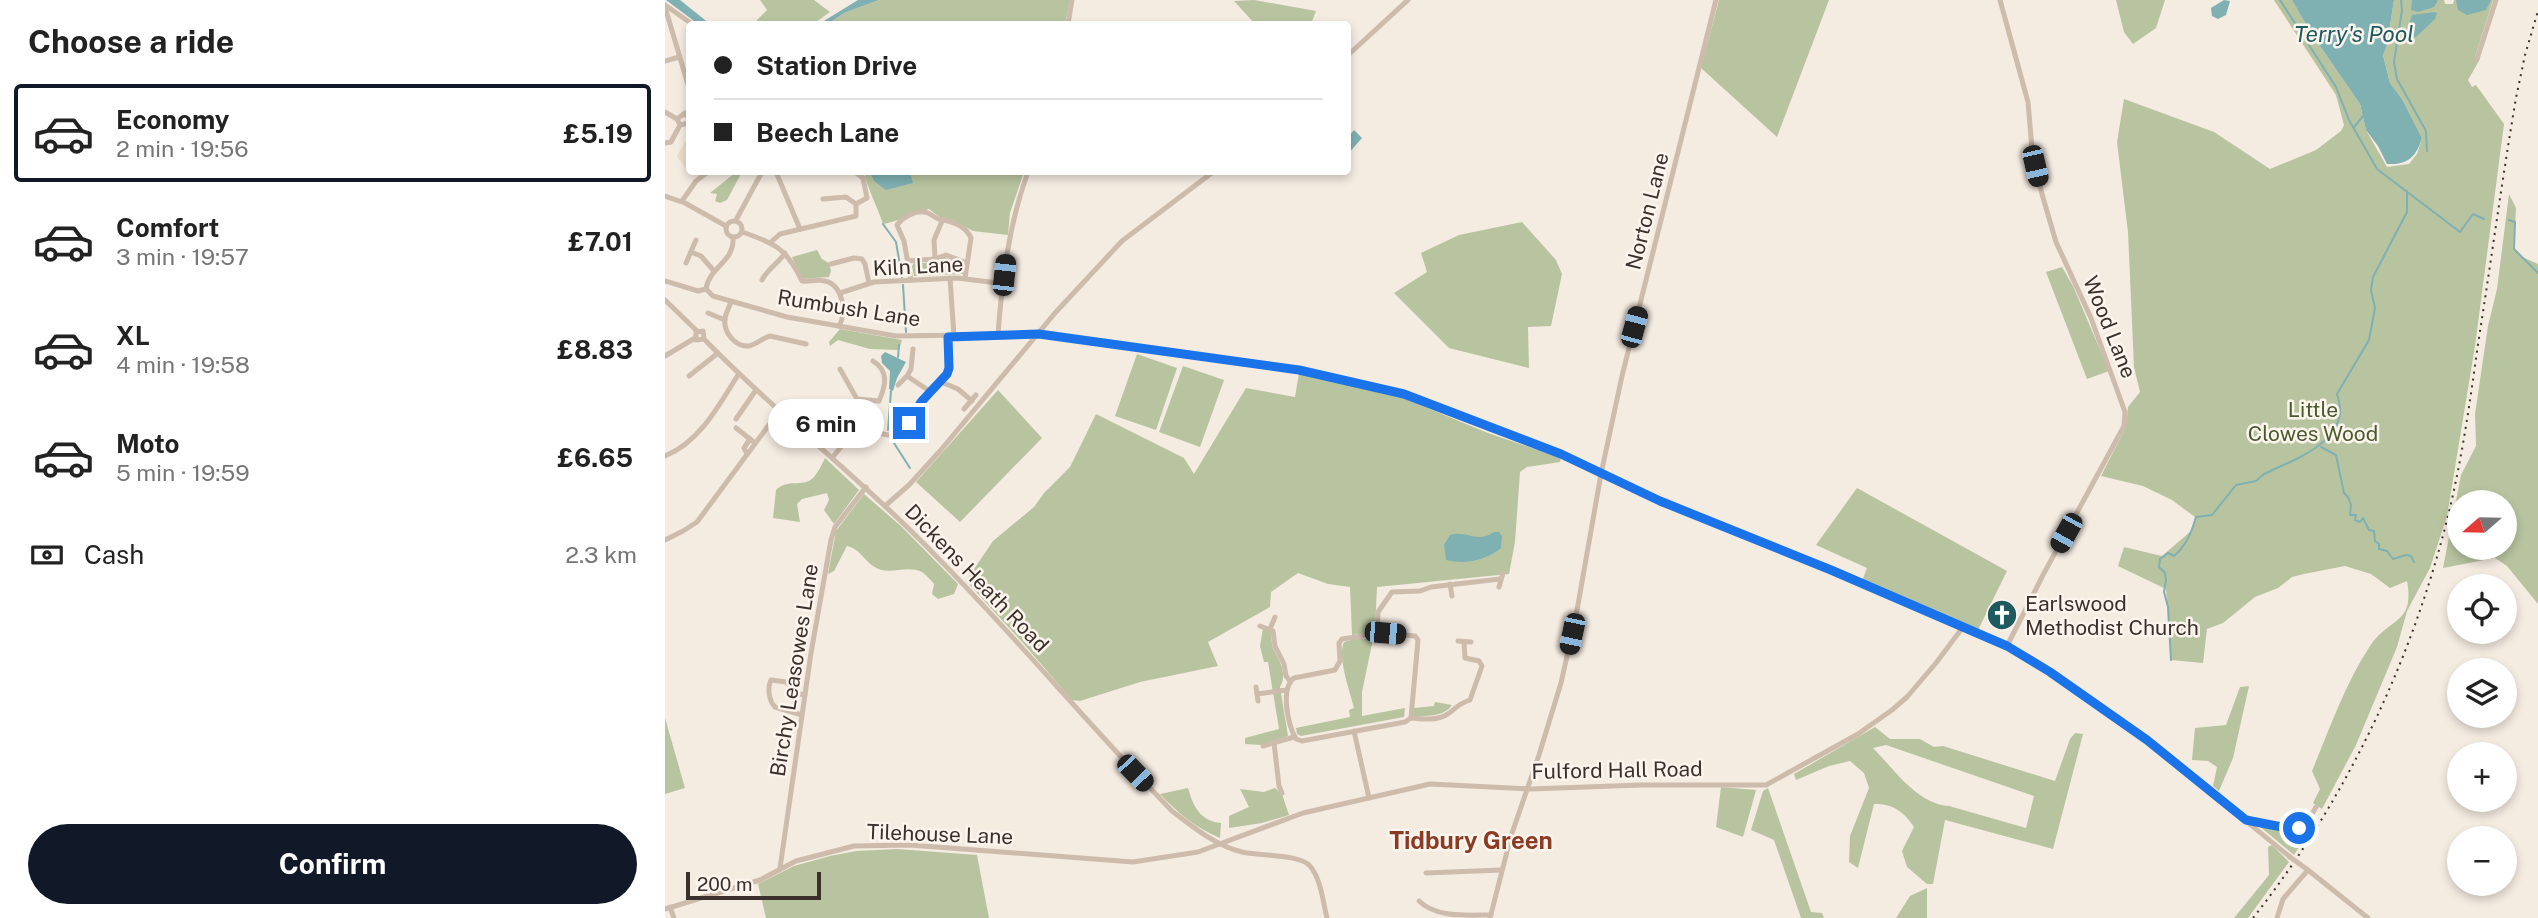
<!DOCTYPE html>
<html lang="en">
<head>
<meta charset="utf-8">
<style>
  body { margin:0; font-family:"Public Sans",sans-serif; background:#f6f6f6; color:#222; height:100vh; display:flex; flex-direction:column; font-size:26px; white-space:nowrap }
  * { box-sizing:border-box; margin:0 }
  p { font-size:23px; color:#767676 }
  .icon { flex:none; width:38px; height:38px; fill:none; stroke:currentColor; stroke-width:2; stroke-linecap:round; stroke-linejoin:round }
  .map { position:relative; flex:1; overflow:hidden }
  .drawer { display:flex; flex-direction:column; background:#fff; width:665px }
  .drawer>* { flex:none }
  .banner { position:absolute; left:21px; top:21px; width:665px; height:154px; border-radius:7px; box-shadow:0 4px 10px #0003; display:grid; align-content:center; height:154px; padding:0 28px; background:#fff }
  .needle { width:46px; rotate:250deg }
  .buttons { position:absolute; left:1782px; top:490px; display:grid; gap:14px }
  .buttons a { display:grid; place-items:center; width:70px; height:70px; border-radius:50%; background:#fff; box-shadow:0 4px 10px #0003; font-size:35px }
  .scale { position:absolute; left:21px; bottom:18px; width:135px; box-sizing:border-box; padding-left:7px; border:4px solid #3b302b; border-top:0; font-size:19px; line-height:24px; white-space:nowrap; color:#3b302b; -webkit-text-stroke:5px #fbf5ee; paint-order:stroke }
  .end { position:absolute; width:32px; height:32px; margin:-16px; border:9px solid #1a73e8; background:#fff; box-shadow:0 0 0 4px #fff }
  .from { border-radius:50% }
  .bubble { position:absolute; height:49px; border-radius:24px; background:#fff; box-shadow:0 4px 10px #0003; font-size:23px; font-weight:700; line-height:49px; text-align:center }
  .car { position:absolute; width:21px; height:42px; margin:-21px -10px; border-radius:9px; box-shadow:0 0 5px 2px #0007; background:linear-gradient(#222 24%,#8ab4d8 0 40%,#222 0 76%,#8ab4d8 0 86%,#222 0) }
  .banner b { display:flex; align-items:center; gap:24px; height:66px; font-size:26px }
  .banner b+b { border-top:2px solid #e0e0e0 }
  .banner i { width:18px; height:18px; background:#222 }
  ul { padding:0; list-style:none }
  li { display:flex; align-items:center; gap:21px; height:98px; margin:0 14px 10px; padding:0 14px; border:4px solid transparent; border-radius:7px }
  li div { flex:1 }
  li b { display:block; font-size:26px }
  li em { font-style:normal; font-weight:700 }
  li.current { border-color:#111827 }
  li>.icon { width:63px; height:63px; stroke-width:1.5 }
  h2 { padding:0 28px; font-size:32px; line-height:84px }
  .pay { display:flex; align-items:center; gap:18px; height:77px; padding:0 28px; font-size:26px }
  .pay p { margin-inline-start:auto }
  .button { display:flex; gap:14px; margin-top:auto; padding:14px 28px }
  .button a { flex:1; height:80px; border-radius:42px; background:#111827; color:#fff; font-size:28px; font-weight:700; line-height:80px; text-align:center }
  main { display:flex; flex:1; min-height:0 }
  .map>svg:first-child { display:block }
</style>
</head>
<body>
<main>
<section class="drawer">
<h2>Choose a ride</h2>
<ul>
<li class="current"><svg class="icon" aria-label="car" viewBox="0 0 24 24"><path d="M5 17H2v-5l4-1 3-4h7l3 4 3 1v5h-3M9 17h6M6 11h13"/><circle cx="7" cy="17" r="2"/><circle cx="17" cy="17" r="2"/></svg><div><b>Economy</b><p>2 min · 19:56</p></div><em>£5.19</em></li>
<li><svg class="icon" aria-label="car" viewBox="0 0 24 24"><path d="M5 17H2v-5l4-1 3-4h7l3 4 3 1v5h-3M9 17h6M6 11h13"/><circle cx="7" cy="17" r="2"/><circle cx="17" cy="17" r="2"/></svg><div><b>Comfort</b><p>3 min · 19:57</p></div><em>£7.01</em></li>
<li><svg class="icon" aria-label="car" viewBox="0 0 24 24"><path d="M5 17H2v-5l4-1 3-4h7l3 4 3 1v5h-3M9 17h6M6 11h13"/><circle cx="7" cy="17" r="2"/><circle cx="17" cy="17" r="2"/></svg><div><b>XL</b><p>4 min · 19:58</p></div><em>£8.83</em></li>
<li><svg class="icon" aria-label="car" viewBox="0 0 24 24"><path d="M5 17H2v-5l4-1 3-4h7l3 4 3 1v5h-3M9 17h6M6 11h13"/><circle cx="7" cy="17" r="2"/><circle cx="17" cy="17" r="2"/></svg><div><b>Moto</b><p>5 min · 19:59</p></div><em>£6.65</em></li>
</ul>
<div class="pay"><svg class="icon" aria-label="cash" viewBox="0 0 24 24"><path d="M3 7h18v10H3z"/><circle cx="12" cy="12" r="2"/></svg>Cash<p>2.3 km</p></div>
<div class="button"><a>Confirm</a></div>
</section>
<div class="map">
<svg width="1873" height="918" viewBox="0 0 1873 918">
  <rect width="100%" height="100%" fill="#f4ebe1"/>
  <g fill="#b8c4a0" fill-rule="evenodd">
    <polygon points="95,0 149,0 165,12 148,24 88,24 102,10"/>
    <polygon points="214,0 405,0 400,24 163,24 179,13"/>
    <polygon points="589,0 651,11 646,24 590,24 569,1"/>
    <polygon points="1054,0 1164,0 1112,137 1036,68"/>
    <polygon points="1451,0 1500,0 1491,28 1468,44 1459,32"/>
    <path d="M 1609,0 L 1627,0 L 1644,30 L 1695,104 L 1701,130 L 1722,167 L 1744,164 L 1752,154 L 1757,138 L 1737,99 L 1725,83 L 1718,54 L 1722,45 L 1729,0 L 1779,0 L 1780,4 L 1788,4 L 1789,0 L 1828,0 L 1810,57 L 1815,59 L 1803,80 L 1807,87 L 1811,85 L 1839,124 L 1810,346 L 1782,516 L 1765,568 L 1742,611 L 1732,647 L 1691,745 L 1657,809 L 1648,803 L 1655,789 L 1647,771 C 1664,730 1680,684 1705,646 C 1724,617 1750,625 1742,581 L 1725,588 L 1706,574 L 1680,566 L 1639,574 L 1627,577 L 1613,588 L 1590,597 L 1558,623 L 1542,629 L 1538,663 L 1506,660 L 1501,589 L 1453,566 L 1459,547 L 1497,556 L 1526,531 L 1530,517 L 1507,500 L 1478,486 L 1436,476 L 1461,427 L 1463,407 L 1475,392 L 1469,367 L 1463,232 L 1452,142 L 1459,99 L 1549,132 L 1605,169 L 1651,150 L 1676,131 L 1679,125 L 1671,95 Z"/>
    <polygon points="71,172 77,172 62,200 55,203 50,201 52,194 45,193"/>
    <path d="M 199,172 L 359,172 L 345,213 L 343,235 L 308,231 L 288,220 L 276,218 L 264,209 C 248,213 235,221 218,224 C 212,206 203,190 199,172 Z"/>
    <path d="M 1844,194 L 1851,208 L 1849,249 L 1855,256 L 1873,264 L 1873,604 L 1842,566 L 1830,558 L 1778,568 L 1796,475 L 1811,446 L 1810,414 L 1823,326 L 1832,289 ZM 1794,502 L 1839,502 L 1839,548 L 1794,548 Z"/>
    <polygon points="857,222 891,260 897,274 886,326 863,327 864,368 784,348 729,293 762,272 756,253 794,235"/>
    <polygon points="152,250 157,259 164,263 166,271 164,277 137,279 127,257"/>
    <polygon points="278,257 297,264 298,274 249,276 247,266 249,263 271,263"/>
    <polygon points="1397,267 1408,286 1444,371 1422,379 1381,272"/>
    <polygon points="175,329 237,340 234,350 205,349 173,340 165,346 164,342"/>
    <polygon points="472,354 512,368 491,430 450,416"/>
    <polygon points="518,366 559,380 535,447 494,432"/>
    <polygon points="634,373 736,397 823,433 896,458 895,462 862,467 855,472 850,542 844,574 712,587 710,630 708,633 687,635 685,587 663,584 633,573 606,592 605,607 543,642 553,666 475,682 415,701 407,700 358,643 301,581 328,541 369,507 379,493 405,467 431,414 519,458 529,474 581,388 630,397"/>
    <polygon points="333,390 377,438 295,522 251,482"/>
    <path d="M 160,458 L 194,490 L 169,524 L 159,510 L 164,500 L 162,493 L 137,499 L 132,504 L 135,522 L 108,518 L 111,490 C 123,478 137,488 148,478 C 153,473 157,464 160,458 Z"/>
    <polygon points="1192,488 1342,571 1313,630 1197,581 1202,568 1151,545"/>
    <path d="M 199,494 L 237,527 L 293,584 L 289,594 L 273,599 L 267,594 L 269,584 C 266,580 261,575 257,572 C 241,564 223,577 208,566 C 198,559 195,549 182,546 L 169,571 L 163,574 L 171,531 Z"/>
    <path d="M 598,628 L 605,630 C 607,636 606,642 608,648 C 614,660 623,673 615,687 L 623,736 L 596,745 L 580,744 L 580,738 L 614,729 L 603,662 L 599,662 L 595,646 Z"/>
    <path d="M 690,639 L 708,639 L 697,692 L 697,716 L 740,708 L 739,717 L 636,736 L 632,734 L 631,728 L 685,717 L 684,710 L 689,708 C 685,691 672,657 679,642 Z"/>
    <polygon points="1584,686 1568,758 1554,791 1548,786 1552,767 1543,761 1527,760 1530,728 1561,725 1575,687"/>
    <path d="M 770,702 L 787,705 C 779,717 762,716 748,716 L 749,708 L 769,706 Z"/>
    <polygon points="0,718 20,788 0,794"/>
    <path d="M 1210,727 L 1225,739 L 1255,739 L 1269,747 L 1278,746 L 1390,781 L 1405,739 L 1410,733 L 1418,734 L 1388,849 L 1280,820 L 1268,884 L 1262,884 L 1242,867 L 1237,851 L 1249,827 C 1239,812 1229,804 1209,804 L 1193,868 L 1184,862 L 1185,836 L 1204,788 L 1199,773 L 1185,761 L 1164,766 L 1131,780 L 1129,774 ZM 1221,745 L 1369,796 L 1361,828 L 1284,806 C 1252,804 1229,769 1208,748 Z"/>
    <polygon points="1056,787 1091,790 1078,837 1051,827"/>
    <path d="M 523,788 C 528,806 535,821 556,823 L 555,838 C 531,828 513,813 495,794 Z"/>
    <polygon points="610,788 617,794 624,815 597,823 564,828 564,816 584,807 575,789 599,792"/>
    <polygon points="1103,788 1146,912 1157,913 1159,918 1136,918 1109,840 1086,830 1098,791"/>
    <polygon points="1593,825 1628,831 1643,828 1644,831 1629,855"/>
    <polygon points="1607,845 1624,862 1583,918 1569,918 1604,875 1603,847"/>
    <polygon points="232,849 312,855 324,918 101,918 93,884 129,866 165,856 191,851"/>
    <polygon points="1262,888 1262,918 1231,918 1245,896"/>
  </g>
  <polygon fill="#ecdcc8" points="24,140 24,172 27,172 24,174 12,156 20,142"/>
  <g fill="#7fb0b2">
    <polygon points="1,0 15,0 45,24 33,24"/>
    <polygon points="193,0 214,0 179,13 163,24 154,24"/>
    <polygon points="1559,0 1565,1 1561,15 1553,19 1547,16 1546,8"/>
    <path d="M 1627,0 L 1729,0 L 1722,45 L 1718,55 L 1725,83 L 1737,99 L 1757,138 C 1751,157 1743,165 1722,164 L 1713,146 L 1701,130 L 1695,104 L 1644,30 Z"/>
    <polygon points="1747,0 1773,0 1769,7 1753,12 1746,10"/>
    <polygon points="1791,0 1826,0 1821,10 1802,15 1793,10"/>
    <polygon points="1769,12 1772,13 1770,19 1751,37 1741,35 1747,15"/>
    <polygon points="689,130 697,138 683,154 683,137"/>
    <polygon points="205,172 245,172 248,183 221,190 209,181"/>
    <polygon points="220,352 241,362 232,378 228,391 224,389 225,371 217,363 216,356"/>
    <path d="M 829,532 L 834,532 L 837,536 L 836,548 C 821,560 801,565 781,560 L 779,545 L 785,535 C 803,530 811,544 829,532 Z"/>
  </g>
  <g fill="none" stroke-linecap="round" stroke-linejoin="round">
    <g stroke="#7fb0b2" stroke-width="2">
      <polyline points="1615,0 1671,87 1684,120 1712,169 1795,232 1808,214 1819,219"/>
      <polyline points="1736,0 1737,10 1729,62 1732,79 1761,131 1762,151"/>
      <polyline points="1689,127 1698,116"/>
      <polyline points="1844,220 1850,222 1849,249 1873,273"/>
      <polyline points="218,224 231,242 237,277"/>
      <polyline points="238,285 241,332"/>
      <polyline points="233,357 234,345"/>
      <polyline points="223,430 226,391"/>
      <polyline points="227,440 245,468"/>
      <polyline points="1656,447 1671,455 1679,493 1683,497 1686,505 1685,515 1691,515 1690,520 1695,522 1698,518 1704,530 1709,531 1710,541 1714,544 1714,549 1722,551 1728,559 1741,555 1746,556 1749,562"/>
      <path d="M 1506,660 L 1503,607 L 1499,592 L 1501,580 L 1500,573 L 1494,567 L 1495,559 L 1503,553 L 1509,556 C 1521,546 1527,532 1531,517 L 1547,515 L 1571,485 L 1591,481 L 1599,474 C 1630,459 1689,440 1672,394 L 1704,340 L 1710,308 L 1706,290 L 1708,277 L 1742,212 L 1742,191"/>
    </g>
    <g stroke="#cdbbac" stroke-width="5">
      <polyline points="1335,0 1363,102 1367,149 1377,194 1391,242 1426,318 1460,412 1459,426 1378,575 1342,646"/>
      <polyline points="0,5 27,24"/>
      <polyline points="0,7 24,88"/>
      <polyline points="403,24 407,0"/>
      <polyline points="682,56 743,0"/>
      <polyline points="1812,59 1831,0"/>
      <polyline points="0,61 14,57"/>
      <polyline points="0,112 12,119 15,125 24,123"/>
      <polyline points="12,119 20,113 24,119"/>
      <polyline points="0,143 6,142 15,125"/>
      <polyline points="111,172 135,229"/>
      <polyline points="0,196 20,203 61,226"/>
      <polyline points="158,199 181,197 191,204"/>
      <polyline points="17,201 31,181 43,172"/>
      <polyline points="71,220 97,172"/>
      <circle cx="69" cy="229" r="8"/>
      <path d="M 77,232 C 110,243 122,249 137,281 C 144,282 153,279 160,281 C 178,285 182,313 174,326"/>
      <polyline points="106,242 115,234 191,216 191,204 202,198 198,178 190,172"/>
      <polyline points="26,252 36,256 49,271"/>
      <polyline points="270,259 269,240 277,221"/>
      <polyline points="243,261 270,259 281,255 302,263"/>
      <polyline points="21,263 31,240"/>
      <polyline points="166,264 189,258 197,259 200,264 204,283"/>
      <polyline points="285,278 289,336"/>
      <path d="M 97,280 C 103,268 113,264 120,253"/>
      <path d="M 246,280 L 239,241 L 232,225 C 239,216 252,209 263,213 C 268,215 272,220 278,220 C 289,222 301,226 306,238 L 300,278"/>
      <polyline points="0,281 33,291 41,289 48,296 122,317 231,336 374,334 634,370 739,394 896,454 995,501 1166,570 1342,646 1385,672 1482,740 1625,857"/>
      <path d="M 41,289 C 44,267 70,262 68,237"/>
      <polyline points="332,289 334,275"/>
      <polyline points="175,293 209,282 292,278 333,283"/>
      <polyline points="0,300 32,331"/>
      <path d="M 66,302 C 64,307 61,313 60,318 C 58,331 69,347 84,346 C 91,345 97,338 105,336 L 141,344"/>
      <polyline points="43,313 60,320"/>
      <path d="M 333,335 C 337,279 344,224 363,172"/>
      <path d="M 39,339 L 31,340 L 31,332 L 38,331 L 39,339 C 103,405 176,463 242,527 C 335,618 417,718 507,811 C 528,827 551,846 577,852 C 594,856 635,854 645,866 C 656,879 658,902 662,918"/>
      <polyline points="0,356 30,338"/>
      <path d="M 175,369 L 192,399 L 214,401 C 221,385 224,371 208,361"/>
      <polyline points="24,376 53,353"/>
      <polyline points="242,376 246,369 248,349"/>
      <polyline points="276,382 293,389 307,401"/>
      <polyline points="233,385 242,376 266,392"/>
      <polyline points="299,409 311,395"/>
      <polyline points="71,419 91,390"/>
      <polyline points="71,428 90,443"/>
      <polyline points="189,431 192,399"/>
      <polyline points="82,454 79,448 85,439"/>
      <path d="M 0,456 C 35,442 54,405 73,375"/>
      <polyline points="167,458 189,431 194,429 228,436 247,419 256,402 282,374 284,368 283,337"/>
      <polyline points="220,506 244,485 275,451 390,313 457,241 548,172"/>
      <polyline points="0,540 18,531 32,522 115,410"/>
      <polyline points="785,584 787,596"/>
      <polyline points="834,587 838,573"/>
      <polyline points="595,626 608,631 610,646 619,664 621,676 625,681"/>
      <polyline points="605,629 610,617"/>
      <path d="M 720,633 L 750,636 L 753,640 L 746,718 L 740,722 L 637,741 L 631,739 C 623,725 615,689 629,678 L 670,670 L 675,661 L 674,643 L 677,639 Z"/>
      <polyline points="712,634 713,612 727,592 755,591 766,587 835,579"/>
      <polyline points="793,641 806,642"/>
      <polyline points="591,687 593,701"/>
      <polyline points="592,694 621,690"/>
      <path d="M 137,715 L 110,707 C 104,701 102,688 106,680 L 121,682 L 135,694 L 140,695"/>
      <path d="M 746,718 C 757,719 770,721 781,715 C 792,709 790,705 805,700 L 817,666 L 814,661 L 800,658 L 799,642"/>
      <polyline points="689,731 704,798"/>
      <polyline points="609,743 614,786 617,793"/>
      <polyline points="598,746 629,737"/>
      <path d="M 1584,820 C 1615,826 1634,840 1651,807"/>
      <polyline points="115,868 146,653 166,540 170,527 201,487"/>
      <polyline points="761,873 836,870"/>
      <path d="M 754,901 C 772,918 800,915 826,915"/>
      <polyline points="5,907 9,918"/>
      <polyline points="0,909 95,880 131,861 189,846 245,845 468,862 533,852 638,813 765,784 866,789 976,785 1101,785 1193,734 1227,710 1242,697 1271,663 1298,627"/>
      <polyline points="825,918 846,836 874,755 896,683 911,616 936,474 957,376 1051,0"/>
      <polyline points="1612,918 1618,899 1643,870 1703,918"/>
    </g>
    <path stroke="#3b302b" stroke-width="2" stroke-dasharray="2 5" stroke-linecap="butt" d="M 1588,918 C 1681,800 1747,661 1783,516 C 1797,459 1805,402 1813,344 C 1826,262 1837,180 1851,98 L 1860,55 L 1873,11"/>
    <polyline stroke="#cdbbac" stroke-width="5" points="1625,857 1643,870"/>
  </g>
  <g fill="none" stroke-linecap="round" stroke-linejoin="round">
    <polyline stroke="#1a73e8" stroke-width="9" points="244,423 256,402 282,374 284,368 283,337 374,334 634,370 739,394 896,454 995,501 1166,570 1342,646 1385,672 1482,740 1581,820 1622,828 1634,828"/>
  </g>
  <defs>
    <g id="church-disc" transform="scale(1.575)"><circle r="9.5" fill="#1f5a5e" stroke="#fbf5ee"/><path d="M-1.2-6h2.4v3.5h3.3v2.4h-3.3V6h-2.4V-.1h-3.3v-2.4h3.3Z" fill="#fff"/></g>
  </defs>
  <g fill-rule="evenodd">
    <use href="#church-disc" x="1337" y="615"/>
  </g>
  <g text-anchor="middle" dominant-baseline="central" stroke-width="5" stroke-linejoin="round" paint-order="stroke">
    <g font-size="21" fill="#3b302b" stroke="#fbf5ee">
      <text transform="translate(982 211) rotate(-76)">Norton Lane</text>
      <text transform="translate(253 266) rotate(-3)">Kiln Lane</text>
      <text transform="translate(184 308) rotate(9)">Rumbush Lane</text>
      <text transform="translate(1445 327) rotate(68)">Wood Lane</text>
      <text transform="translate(312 578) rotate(46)">Dickens Heath Road</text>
      <text transform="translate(129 670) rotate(-81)">Birchy Leasowes Lane</text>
      <text transform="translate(952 770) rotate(-1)">Fulford Hall Road</text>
      <text transform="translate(275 834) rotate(2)">Tilehouse Lane</text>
    </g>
    <g font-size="21" fill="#4a5a2e" stroke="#fbf5ee">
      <text x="1648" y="409">Little<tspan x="1648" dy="24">Clowes Wood</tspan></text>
    </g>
    <g font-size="21" fill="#3b302b" stroke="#fbf5ee" text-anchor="start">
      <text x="1360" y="603">Earlswood<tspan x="1360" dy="24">Methodist Church</tspan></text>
    </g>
    <g font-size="23" font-style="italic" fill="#1f5a5e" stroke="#fbf5ee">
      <text x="1689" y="33">Terry's Pool</text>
    </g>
    <g font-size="24" font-weight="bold" fill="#8c3b22" stroke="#fbf5ee">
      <text x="806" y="840">Tidbury Green</text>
    </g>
  </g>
</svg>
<div class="buttons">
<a><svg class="needle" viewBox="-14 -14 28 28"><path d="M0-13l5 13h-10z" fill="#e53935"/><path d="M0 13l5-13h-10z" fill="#767676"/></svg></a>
<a><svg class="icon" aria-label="locate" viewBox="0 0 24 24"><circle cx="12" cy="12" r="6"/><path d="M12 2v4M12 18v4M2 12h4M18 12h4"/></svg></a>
<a><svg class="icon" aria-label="layers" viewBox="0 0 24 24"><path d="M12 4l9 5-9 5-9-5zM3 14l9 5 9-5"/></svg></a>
<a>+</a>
<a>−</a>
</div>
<div class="scale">200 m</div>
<i class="end from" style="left:1634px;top:828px"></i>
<i class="end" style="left:244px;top:423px"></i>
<div class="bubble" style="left:103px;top:399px;width:116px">6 min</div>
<i class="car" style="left:1370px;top:166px;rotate:167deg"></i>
<i class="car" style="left:339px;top:275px;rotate:6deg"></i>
<i class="car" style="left:969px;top:327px;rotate:15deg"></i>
<i class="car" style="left:1401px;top:533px;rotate:209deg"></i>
<i class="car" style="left:720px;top:633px;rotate:95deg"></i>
<i class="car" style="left:907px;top:634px;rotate:192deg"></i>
<i class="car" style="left:470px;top:773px;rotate:136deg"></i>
<div class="banner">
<b><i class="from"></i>Station Drive</b>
<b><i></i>Beech Lane</b>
</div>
</div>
</main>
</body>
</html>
